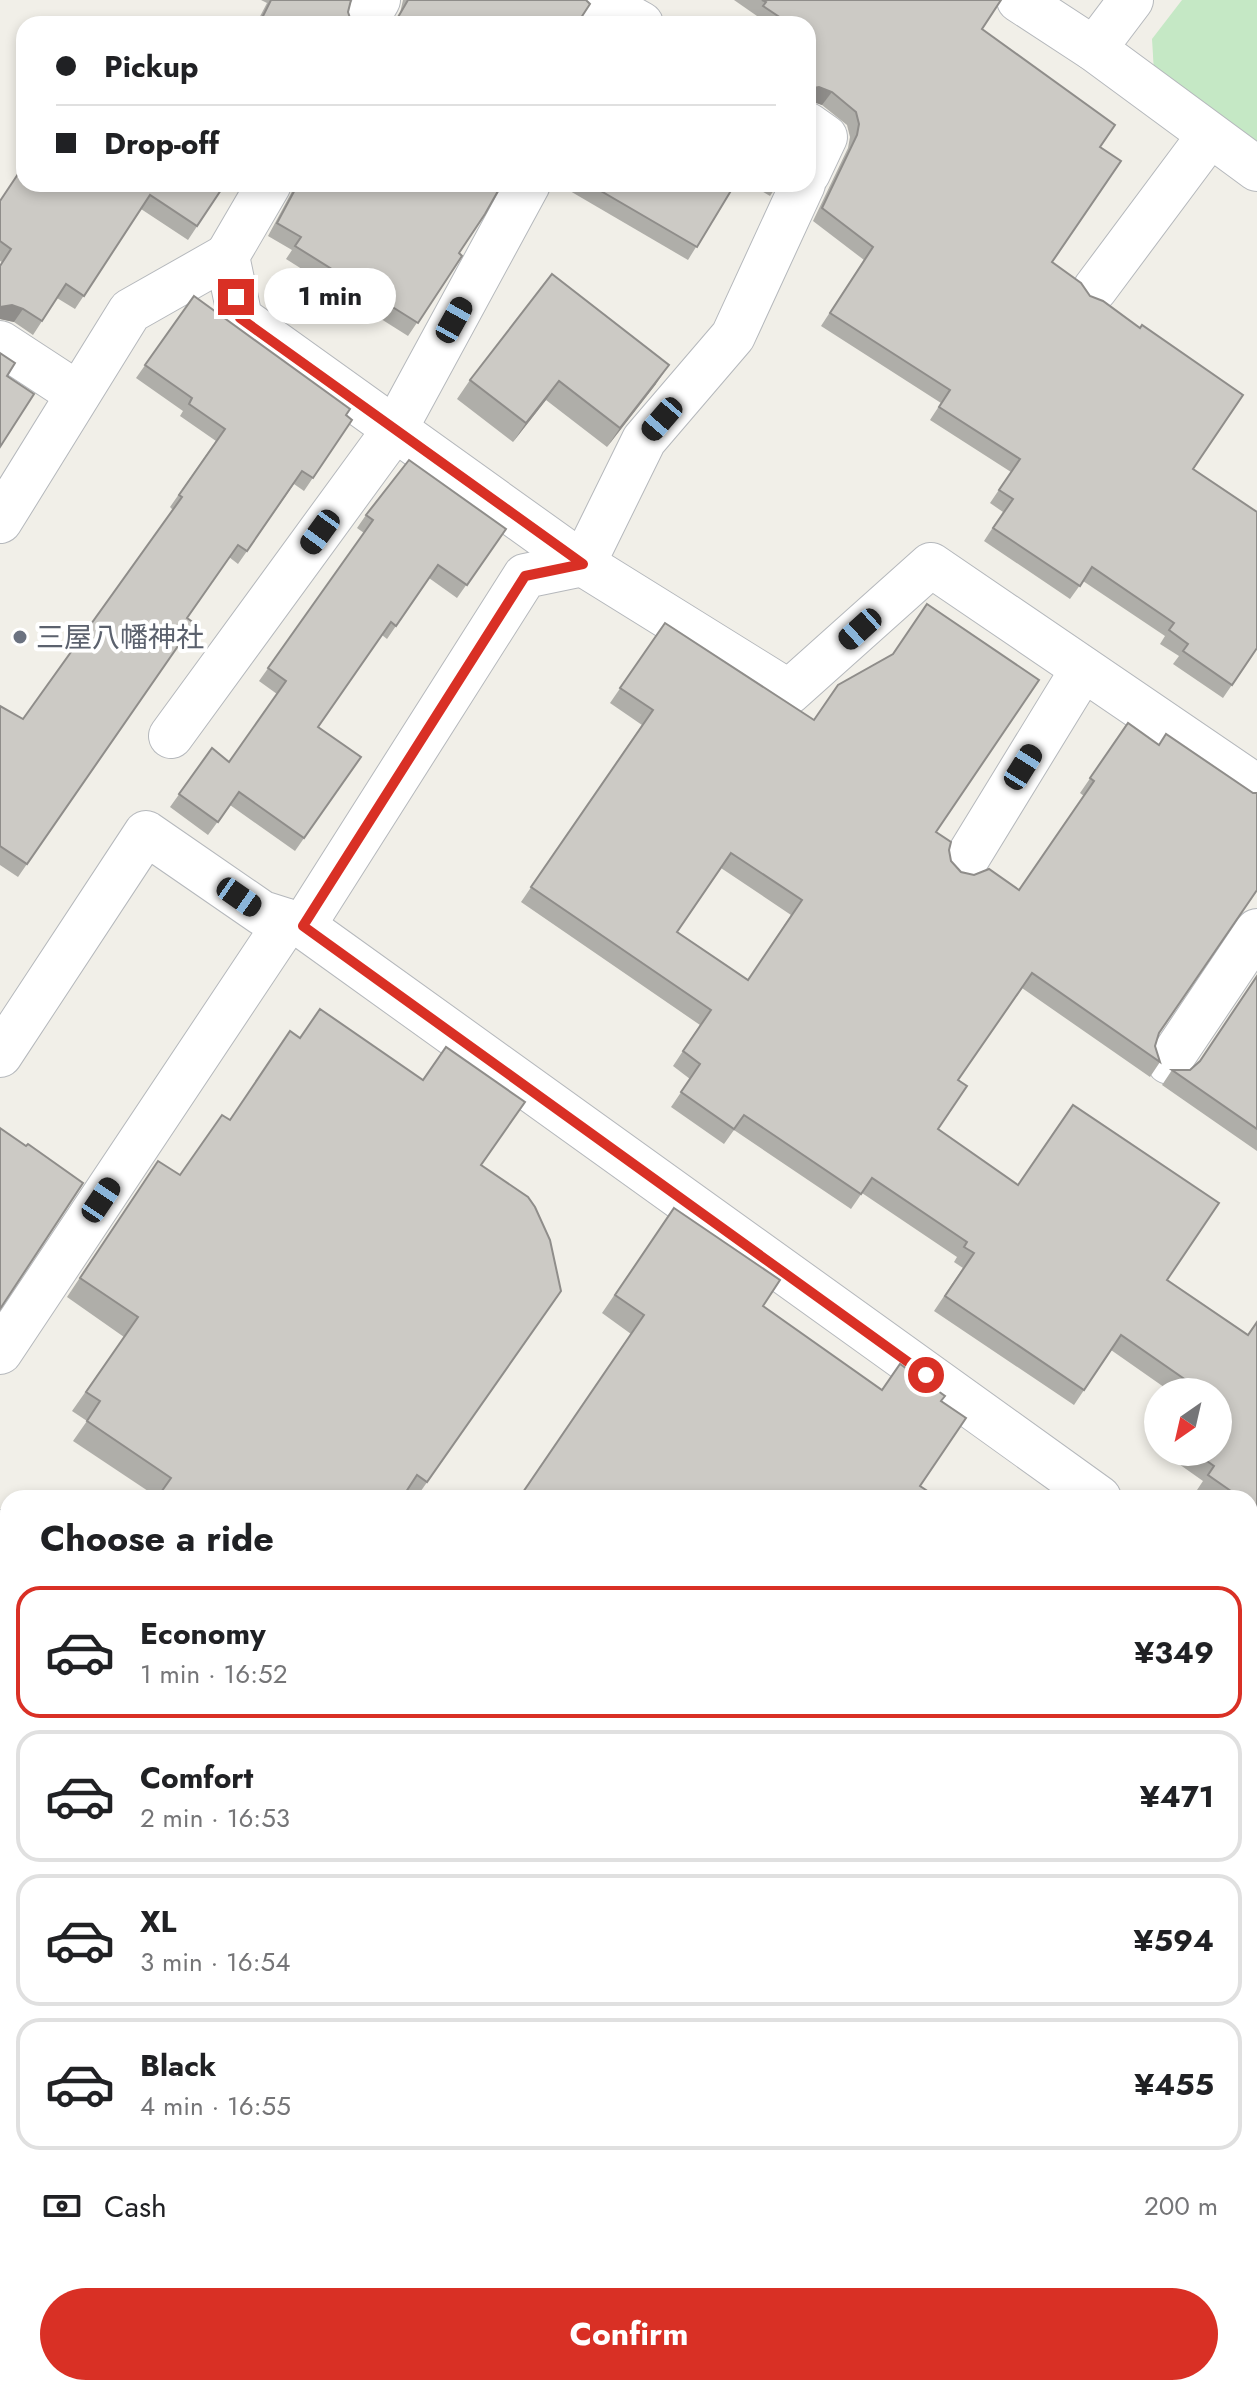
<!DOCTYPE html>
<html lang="en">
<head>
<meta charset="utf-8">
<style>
  body { margin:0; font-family:Jost,"Noto Sans JP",sans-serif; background:#f6f6f6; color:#202124; height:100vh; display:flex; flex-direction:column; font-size:30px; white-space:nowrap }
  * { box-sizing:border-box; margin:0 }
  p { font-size:26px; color:#757577 }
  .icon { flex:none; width:44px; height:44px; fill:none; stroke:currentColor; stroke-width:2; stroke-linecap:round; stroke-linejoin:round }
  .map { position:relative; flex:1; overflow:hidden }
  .details { position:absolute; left:0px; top:1490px; width:1258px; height:906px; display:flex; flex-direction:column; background:#fff; border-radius:24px 24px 0 0; box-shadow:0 4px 12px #0003 }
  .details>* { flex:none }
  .guide { position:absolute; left:16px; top:16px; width:800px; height:176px; border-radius:24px; box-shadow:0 4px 12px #0003; display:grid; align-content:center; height:176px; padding:0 40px; background:#fff }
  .needle { width:52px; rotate:214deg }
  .buttons { position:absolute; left:1144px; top:1378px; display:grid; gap:16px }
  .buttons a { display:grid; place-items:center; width:88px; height:88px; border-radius:50%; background:#fff; box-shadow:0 4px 12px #0003; font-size:40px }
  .end { position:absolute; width:36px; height:36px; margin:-18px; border:10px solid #d93025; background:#fff; box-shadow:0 0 0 4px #fff }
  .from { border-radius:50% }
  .bubble { position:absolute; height:56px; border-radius:28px; background:#fff; box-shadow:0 4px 12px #0003; font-size:26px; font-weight:700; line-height:56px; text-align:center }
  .car { position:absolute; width:24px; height:48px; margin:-24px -12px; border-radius:10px; box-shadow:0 0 6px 2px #0007; background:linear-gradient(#222 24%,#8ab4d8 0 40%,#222 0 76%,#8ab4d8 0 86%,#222 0) }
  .guide b { display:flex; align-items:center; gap:28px; height:76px; font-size:30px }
  .guide b+b { border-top:2px solid #e0e0e0 }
  .guide i { width:20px; height:20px; background:#202124 }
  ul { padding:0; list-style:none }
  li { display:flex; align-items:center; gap:24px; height:132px; margin:0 16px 12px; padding:0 24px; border:4px solid #e0e0e0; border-radius:24px }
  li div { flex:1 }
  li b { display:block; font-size:30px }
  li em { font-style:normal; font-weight:700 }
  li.selected { border-color:#d93025 }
  li>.icon { width:72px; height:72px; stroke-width:1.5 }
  h2 { padding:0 40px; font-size:36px; line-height:96px }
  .pay { display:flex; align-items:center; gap:20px; height:88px; padding:0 40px; font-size:30px }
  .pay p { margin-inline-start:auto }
  .action { display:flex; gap:16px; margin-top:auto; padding:16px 40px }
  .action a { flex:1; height:92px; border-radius:48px; background:#d93025; color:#fff; font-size:32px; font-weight:700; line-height:92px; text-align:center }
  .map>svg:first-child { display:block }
</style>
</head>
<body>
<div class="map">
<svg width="1257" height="2395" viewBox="0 0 1257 2395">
  <rect width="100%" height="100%" fill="#f1efe8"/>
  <polygon fill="#c5e8c5" points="1182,0 1257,0 1257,141 1154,72 1152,39"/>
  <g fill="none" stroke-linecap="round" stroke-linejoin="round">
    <g stroke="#b5b8bc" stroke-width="46">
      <g id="street">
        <polyline points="598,0 641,24"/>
        <polyline points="1019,0 1094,49 1257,169"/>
        <polyline points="364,24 378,0"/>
        <polyline points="1094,49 1131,0"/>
        <polyline points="808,125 825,137 808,173"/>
        <polyline points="269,184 227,256 240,318 583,564 789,692 931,565 1257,787"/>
        <polyline points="1095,289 1209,136"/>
        <polyline points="0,343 78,394"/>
        <polyline points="0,521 130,311 227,256"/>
        <polyline points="583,564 644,440 733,336 803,184"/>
        <polyline points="171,736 395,429 528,184"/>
        <polyline points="963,865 1083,669"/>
        <polyline points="303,926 525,576 583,564"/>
        <polyline points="0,1055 146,833 262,913 303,926 1099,1498"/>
        <polyline points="1169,1062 1257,931"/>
        <polyline points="0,1352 287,921"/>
        <polyline points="0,1532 8,1538"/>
        <polyline points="1250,1596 1257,1600"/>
        <polyline points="0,1936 8,1924"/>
        <polyline points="0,2333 8,2338"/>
        <polyline points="93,2388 104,2395"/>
        <polyline points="726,2388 737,2395"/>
        <polyline points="1230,2388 1241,2395"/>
        <polyline points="687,2395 691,2388"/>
      </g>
    </g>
    <g stroke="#b6babf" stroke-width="46">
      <g id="secondary">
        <polyline points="1250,1924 1257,1907"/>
        <polyline points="1148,2395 1149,2388"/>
      </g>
    </g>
    <use href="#street" stroke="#fff" stroke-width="44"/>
    <use href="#secondary" stroke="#fff" stroke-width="44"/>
  </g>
  <g fill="#afaea9" fill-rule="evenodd">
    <polygon points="261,0 351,0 348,12 352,24 256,24 267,3"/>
    <polygon points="403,0 586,0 577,24 393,24 400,13"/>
    <polygon points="734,0 1001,0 982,29 1100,147 1052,262 1193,469 1257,648 1223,698 1173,664 1179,656 1160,644 1165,636 1083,581 1070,599 984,541 1003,512 990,503 1011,472 930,420 941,403 821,326 864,260 813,221 848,148 850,137 847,125 822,105 808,100 808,24 761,24 754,19 757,16"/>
    <polygon points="225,184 188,240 141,209 75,309 57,298 33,335 14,322 0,319 0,265 2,262 0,261 0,200"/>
    <polygon points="296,184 502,184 459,253 462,256 408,336 286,259 292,250 268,236"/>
    <polygon points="558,184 735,184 688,260"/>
    <polygon points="750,184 778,184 770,196"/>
    <polygon points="194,296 352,420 304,491 294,484 238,564 229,557 187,618 194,623 18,877 0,865 0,706 23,719 173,510 170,507 216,441 180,416 183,411 136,378"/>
    <polygon points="470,380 656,384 607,447 546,400 513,442 457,399"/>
    <polygon points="366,515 506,529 457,598 429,578 387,639 382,635 318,727 361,757 295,851 230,805 208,835 170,807 212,748 229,762 277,694 259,681 364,533 357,528"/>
    <path d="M 665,623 L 936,832 L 949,850 L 951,861 L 961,872 L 1019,890 L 1084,796 L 1080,793 L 1128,723 L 1159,1033 L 1155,1046 L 1160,1062 L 1150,1077 L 1022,988 L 958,1080 L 938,1129 L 1018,1185 L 1167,1280 L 1248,1335 L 1257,1322 L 1257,1522 L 1253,1528 L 1250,1526 L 1250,1498 L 1210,1498 L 1197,1490 L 1203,1481 L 1169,1457 L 1172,1452 L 1218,1452 L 1218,1392 L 1171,1392 L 1111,1350 L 1074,1405 L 934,1311 L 963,1268 L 954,1262 L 957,1257 L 862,1193 L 851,1209 L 734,1130 L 724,1144 L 671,1107 L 690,1079 L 673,1066 L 700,1025 L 521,902 L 642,725 L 610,703 ZM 721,868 L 791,915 L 748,980 L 677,932 Z"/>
    <polygon points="1257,976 1257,1151 1162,1085 1172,1070 1190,1070 1199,1062"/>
    <polygon points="481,1165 561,1291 416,1498 408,1498 404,1495 157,1497 73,1441 87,1421 72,1411 124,1337 67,1297 145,1180 180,1175"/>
    <polygon points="674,1208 763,1306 882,1390 941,1401 920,1486 631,1334 602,1313"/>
    <polygon points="0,2179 8,2184 8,2310 0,2306"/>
    <polygon points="192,2388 428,2388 440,2395 204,2395"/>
    <polygon points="760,2388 776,2388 771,2395 762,2395"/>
  </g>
  <g fill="#8f8d8a">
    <polygon points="819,87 832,92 822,105 808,100 808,89"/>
    <polygon points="12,305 23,309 14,322 0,319 0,307"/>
    <polygon points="669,365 656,384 607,447 620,428"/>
    <polygon points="559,381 546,400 513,442 526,423"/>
  </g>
  <g fill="#cccac5" stroke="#8f8d8a" stroke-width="2" fill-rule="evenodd">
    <polygon points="271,0 351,0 348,12 352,24 259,24"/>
    <polygon points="408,0 586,0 590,4 577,24 394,24"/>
    <polygon points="762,0 1001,0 982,29 1115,125 1100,147 1121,161 1052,262 1081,283 1090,296 1103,301 1140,328 1142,325 1243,395 1193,469 1257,512 1257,648 1232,685 1183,651 1188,644 1169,630 1174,623 1092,567 1080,586 993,528 1013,499 999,490 1020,459 939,407 950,390 830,313 873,247 822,208 857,135 859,124 856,112 832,92 819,87 808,89 808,41 810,38 808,36 808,24 790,24 763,6 766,2"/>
    <polygon points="24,165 24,184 225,184 197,226 150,195 84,296 66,284 42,321 23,309 12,305 0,307 0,266 11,249 0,241 0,201"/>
    <polygon points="298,184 502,184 485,214 459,253 462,256 418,323 295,246 301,237 277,223"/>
    <polygon points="589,184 735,184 697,247"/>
    <polygon points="552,274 669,365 620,428 559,381 526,423 470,380"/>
    <polygon points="194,296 350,409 346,415 352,420 313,478 302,471 247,551 238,545 187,618 194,623 27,864 0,846 0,706 23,719 182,497 179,495 225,429 189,404 192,398 145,365"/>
    <polygon points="0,353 15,363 7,376 34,394 0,447"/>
    <polygon points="409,460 506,529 467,585 438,565 396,626 391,622 318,727 361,757 304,838 239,792 218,822 179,794 212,748 229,762 286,681 268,668 373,520 366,515"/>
    <path d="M 927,604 L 1039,680 L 936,832 L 951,842 L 949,850 L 951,861 L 961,872 L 974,875 L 989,869 L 1019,890 L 1094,781 L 1090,778 L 1128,723 L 1159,745 L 1166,734 L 1253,793 L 1257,793 L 1257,890 L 1159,1033 L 1155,1046 L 1160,1062 L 1032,973 L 958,1080 L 967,1086 L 938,1129 L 1018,1185 L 1073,1105 L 1219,1203 L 1167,1280 L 1248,1335 L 1257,1322 L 1257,1509 L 1250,1504 L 1250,1498 L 1241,1498 L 1208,1475 L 1214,1466 L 1194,1452 L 1218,1452 L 1218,1392 L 1188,1392 L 1193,1385 L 1121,1335 L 1084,1390 L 945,1296 L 974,1253 L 964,1247 L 967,1242 L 872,1178 L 861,1194 L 744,1115 L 734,1129 L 681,1092 L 700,1064 L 683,1051 L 711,1010 L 531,887 L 653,710 L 620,688 L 665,623 L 814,720 L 838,685 L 893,654 ZM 731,853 L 802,900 L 748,980 L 677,932 Z"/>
    <polygon points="1257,976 1257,1129 1172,1070 1190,1070 1200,1061"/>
    <polygon points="320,1009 423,1080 446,1047 525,1102 481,1165 528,1197 535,1207 550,1240 561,1291 427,1482 417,1475 402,1498 157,1498 171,1478 87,1421 100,1401 86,1392 138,1317 80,1278 158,1161 180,1175 222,1115 230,1120 290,1031 300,1038"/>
    <polygon points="0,1128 26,1146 28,1144 83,1183 0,1309"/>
    <polygon points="674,1208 780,1280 763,1306 882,1390 900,1364 945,1396 941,1401 966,1418 920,1486 938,1498 519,1498 644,1315 615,1295"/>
    <polygon points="0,1592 8,1598 8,1820 0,1832"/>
    <polygon points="0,2179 8,2184 8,2280 0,2275"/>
    <polygon points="8,2283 8,2293 4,2291"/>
    <polygon points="223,2388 428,2388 440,2395 235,2395"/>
    <polygon points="467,2388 655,2388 667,2395 463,2395"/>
    <polygon points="769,2388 776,2388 771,2395 767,2395"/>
    <polygon points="902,2388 923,2388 933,2395 897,2395"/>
    <polygon points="956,2388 1019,2388 1015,2395 951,2395"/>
  </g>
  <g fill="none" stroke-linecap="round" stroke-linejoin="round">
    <polyline stroke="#d93025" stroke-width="10" points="236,297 240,318 583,564 525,576 303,926 926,1375"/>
  </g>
  <circle fill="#6b7280" stroke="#fff" stroke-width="3" cx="20" cy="637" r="8"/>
  <g text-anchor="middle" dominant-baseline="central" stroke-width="8" stroke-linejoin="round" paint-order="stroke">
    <g font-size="28" fill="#5b616d" stroke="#fff" text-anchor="start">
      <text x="36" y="637">三屋八幡神社</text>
    </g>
  </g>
</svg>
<div class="buttons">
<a><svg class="needle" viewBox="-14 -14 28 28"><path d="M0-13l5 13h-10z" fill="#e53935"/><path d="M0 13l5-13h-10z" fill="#757577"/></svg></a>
</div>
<i class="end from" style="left:926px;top:1375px"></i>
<i class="end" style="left:236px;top:297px"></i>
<div class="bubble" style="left:264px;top:268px;width:132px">1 min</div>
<i class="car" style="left:454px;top:320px;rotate:29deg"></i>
<i class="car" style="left:662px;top:419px;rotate:221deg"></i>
<i class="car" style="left:320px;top:532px;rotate:216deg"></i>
<i class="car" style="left:860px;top:629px;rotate:228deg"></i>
<i class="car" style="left:1023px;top:767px;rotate:32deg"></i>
<i class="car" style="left:239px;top:897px;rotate:125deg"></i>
<i class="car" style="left:101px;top:1200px;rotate:34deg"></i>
<div class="guide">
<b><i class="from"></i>Pickup</b>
<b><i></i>Drop-off</b>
</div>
<section class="details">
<h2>Choose a ride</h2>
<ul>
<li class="selected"><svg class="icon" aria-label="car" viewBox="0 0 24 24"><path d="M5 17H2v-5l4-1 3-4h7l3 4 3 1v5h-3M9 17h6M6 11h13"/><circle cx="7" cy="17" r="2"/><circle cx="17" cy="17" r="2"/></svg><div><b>Economy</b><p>1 min · 16:52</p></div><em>¥349</em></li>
<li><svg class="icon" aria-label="car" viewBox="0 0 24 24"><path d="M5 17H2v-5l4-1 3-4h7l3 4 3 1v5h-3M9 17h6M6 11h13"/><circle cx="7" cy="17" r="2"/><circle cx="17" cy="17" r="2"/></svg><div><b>Comfort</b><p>2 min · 16:53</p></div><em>¥471</em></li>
<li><svg class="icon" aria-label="car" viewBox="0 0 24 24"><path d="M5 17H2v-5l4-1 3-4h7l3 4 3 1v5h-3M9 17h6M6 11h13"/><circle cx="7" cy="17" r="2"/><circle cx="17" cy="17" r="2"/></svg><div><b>XL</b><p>3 min · 16:54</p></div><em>¥594</em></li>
<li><svg class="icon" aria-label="car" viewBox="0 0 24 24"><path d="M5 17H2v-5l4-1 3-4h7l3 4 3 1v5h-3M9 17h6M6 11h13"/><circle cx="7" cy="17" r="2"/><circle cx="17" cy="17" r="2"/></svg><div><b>Black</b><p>4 min · 16:55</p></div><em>¥455</em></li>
</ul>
<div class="pay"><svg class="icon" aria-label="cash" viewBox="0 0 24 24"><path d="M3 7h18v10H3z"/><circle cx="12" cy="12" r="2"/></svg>Cash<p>200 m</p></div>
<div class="action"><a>Confirm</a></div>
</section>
</div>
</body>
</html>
